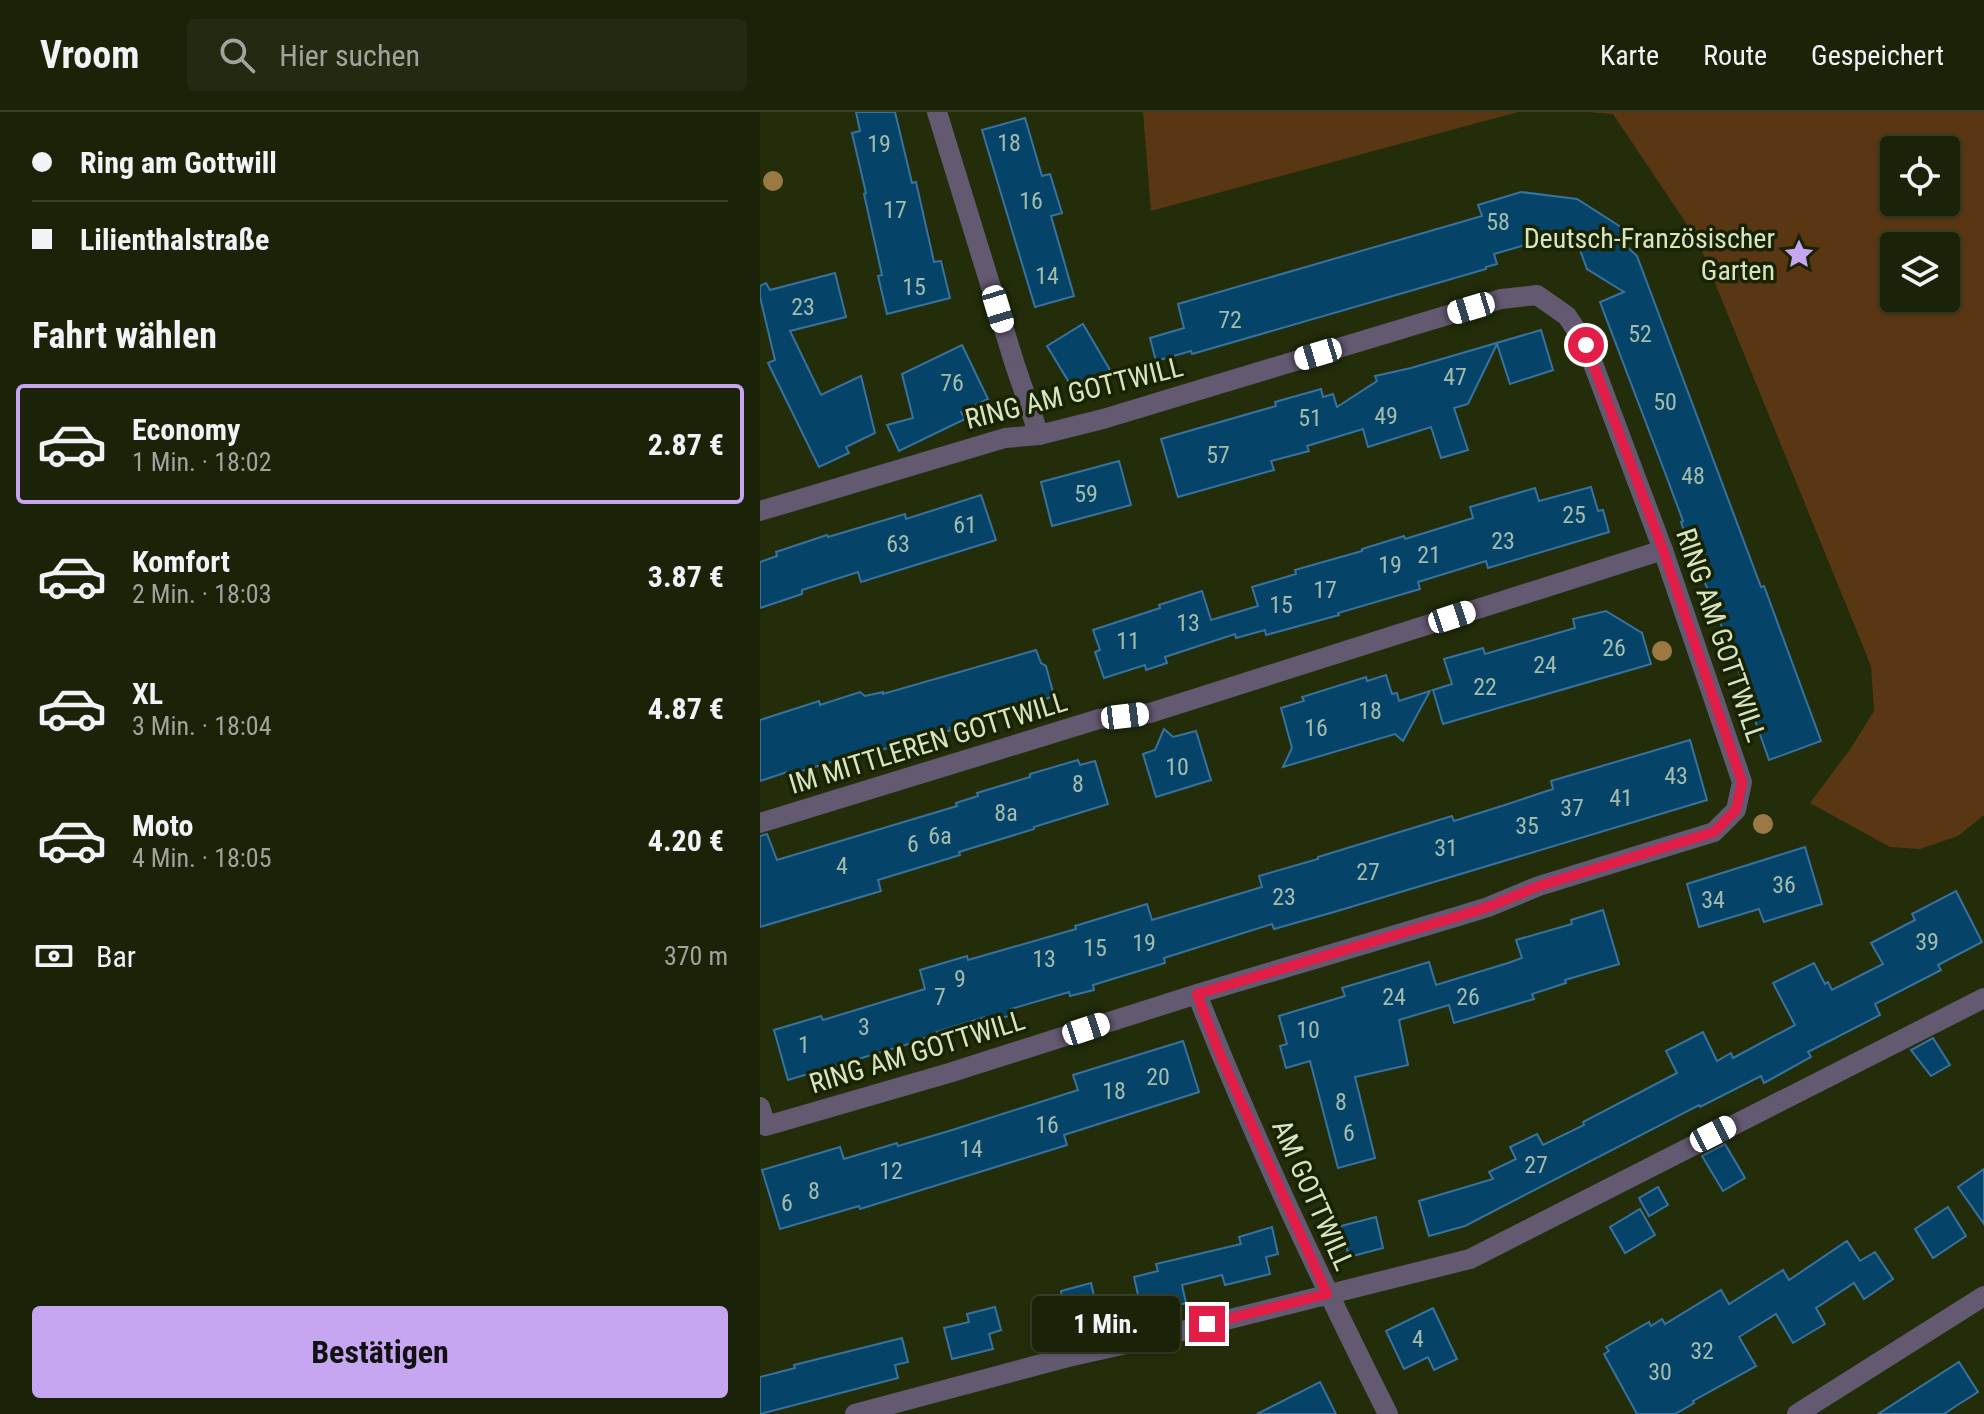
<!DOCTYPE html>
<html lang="de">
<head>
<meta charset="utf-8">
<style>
  body { margin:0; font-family:"Roboto Condensed",sans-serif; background:#232a12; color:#f1f3f6; height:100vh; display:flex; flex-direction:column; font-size:30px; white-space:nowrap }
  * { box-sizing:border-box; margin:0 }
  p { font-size:26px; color:#9fa49c }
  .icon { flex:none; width:44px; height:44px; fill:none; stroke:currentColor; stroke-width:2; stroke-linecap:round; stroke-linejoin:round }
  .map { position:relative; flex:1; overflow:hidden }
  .drawer { display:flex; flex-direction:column; background:#1a2208; width:760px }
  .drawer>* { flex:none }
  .guide { display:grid; align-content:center; height:176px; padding:0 32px; background:#1a2208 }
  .fabs { position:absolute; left:1120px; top:24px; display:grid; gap:16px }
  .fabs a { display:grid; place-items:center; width:80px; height:80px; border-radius:8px; background:#1a2208; box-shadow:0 2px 6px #0004,0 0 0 2px #383f29; font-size:40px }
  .end { position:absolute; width:36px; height:36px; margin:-18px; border:10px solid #e11d48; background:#fff; box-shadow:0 0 0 4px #fff }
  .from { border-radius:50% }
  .bubble { position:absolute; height:56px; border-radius:8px; background:#1a2208; box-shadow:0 2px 6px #0004,0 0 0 2px #383f29; font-size:26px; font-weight:700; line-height:56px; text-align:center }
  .car { position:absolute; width:24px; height:48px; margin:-24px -12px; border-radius:10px; box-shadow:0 0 6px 2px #0007; background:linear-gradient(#fff 24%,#345 0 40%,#fff 0 76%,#345 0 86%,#fff 0) }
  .guide b { display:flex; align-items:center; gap:28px; height:76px; font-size:30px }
  .guide b+b { border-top:2px solid #383f29 }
  .guide i { width:20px; height:20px; background:#f1f3f6 }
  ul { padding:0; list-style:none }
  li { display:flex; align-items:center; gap:24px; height:120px; margin:0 16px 12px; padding:0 16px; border:4px solid transparent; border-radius:8px }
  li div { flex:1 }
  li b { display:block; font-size:30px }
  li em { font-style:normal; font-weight:700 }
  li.selected { border-color:#c6a6f0 }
  li>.icon { width:72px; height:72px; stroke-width:1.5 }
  h2 { padding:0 32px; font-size:36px; line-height:96px }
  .pay { display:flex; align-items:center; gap:20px; height:88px; padding:0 32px; font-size:30px }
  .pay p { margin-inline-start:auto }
  .button { display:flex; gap:16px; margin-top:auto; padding:16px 32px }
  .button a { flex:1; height:92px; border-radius:8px; background:#c6a6f0; color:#111; font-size:32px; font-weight:700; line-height:92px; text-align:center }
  header { display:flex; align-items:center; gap:48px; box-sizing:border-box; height:112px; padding:0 40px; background:#1a2208; border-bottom:2px solid #383f29 }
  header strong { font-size:38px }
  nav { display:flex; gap:44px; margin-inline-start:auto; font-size:28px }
  .search { width:560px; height:72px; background:#232a12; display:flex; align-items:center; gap:20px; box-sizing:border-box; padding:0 28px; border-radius:8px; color:#9fa49c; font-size:30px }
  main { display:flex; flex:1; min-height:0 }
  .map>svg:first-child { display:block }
</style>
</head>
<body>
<header>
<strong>Vroom</strong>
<div class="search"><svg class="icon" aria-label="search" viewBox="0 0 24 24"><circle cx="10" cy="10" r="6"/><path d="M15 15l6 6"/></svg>Hier suchen</div>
<nav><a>Karte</a><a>Route</a><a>Gespeichert</a></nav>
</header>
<main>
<section class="drawer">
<div class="guide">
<b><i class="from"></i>Ring am Gottwill</b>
<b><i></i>Lilienthalstraße</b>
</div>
<h2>Fahrt wählen</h2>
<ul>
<li class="selected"><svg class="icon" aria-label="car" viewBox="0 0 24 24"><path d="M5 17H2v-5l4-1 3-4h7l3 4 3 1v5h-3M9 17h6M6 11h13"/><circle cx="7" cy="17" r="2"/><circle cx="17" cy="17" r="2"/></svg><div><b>Economy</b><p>1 Min. · 18:02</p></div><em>2.87 €</em></li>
<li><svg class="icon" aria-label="car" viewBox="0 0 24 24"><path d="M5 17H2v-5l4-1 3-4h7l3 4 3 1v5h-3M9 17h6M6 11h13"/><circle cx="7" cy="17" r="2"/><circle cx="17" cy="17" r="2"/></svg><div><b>Komfort</b><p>2 Min. · 18:03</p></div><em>3.87 €</em></li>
<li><svg class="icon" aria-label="car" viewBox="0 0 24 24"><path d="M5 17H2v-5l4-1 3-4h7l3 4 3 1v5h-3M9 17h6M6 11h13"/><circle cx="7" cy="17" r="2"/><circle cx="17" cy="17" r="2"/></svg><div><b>XL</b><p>3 Min. · 18:04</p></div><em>4.87 €</em></li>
<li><svg class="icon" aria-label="car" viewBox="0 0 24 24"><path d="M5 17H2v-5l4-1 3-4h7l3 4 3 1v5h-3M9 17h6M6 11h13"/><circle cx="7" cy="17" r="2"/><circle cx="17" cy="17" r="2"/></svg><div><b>Moto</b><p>4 Min. · 18:05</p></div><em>4.20 €</em></li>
</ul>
<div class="pay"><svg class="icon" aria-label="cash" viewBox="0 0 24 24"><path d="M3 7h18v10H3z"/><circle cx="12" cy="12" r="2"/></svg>Bar<p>370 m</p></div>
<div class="button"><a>Bestätigen</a></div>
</section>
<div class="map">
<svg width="1224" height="1302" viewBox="0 0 1224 1302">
  <rect width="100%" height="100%" fill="#232d0a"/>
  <g fill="#593713" fill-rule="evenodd">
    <polygon points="383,0 758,0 391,99"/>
    <path d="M 827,0 L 1224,0 L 1224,703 L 1198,724 L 1160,737 L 1130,735 L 1050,691 L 1091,636 L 1114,599 L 1111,554 L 938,129 L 853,2 ZM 1186,38 L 1186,90 L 1134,90 L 1134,38 ZM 1134,134 L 1186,134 L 1186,186 L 1134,186 Z"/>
  </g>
  <g fill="#054369" stroke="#38729f" stroke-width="2">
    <polygon points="96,0 135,0 152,71 156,70 174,150 181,149 190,186 127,202 118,164 122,163 104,82 106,81 92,21 100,19"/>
    <polygon points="265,6 282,64 290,62 302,101 291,104 314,184 275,195 222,18"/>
    <polygon points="761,80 817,87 864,117 858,126 877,144 1001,475 1004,474 1061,629 1009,648 989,591 991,591 942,463 935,449 937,446 930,426 926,425 921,410 923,409 904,358 840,190 864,180 827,157 813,119 734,142 737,152 726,155 726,157 432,242 431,239 396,249 390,226 424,216 418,192 722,104 718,93"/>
    <polygon points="75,161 86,205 30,219 61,283 101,264 115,321 86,335 89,341 59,355 8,251 15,248 0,185 0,174 6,171 10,178"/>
    <polygon points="323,212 350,258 315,280 287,234"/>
    <polygon points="781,218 793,258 750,272 737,232 708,292 694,296 708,338 681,346 671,315 608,335 603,317 547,334 549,339 511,349 514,358 418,385 401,327 516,294 515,290 561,277 563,285 573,282 577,295 617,269 615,264 651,256"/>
    <polygon points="202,233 228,287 201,300 205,307 139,339 127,313 153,306 142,262"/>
    <polygon points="359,349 371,393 292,414 281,370"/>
    <polygon points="831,375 838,399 843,398 849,420 728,456 726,449 658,470 660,477 578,501 579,503 506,523 505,518 476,526 475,522 405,545 407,551 386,558 385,553 344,566 335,540 340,538 333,518 400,496 399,493 442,479 451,508 498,494 492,475 536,462 535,458 602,439 602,437 644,424 645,427 713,406 710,395 775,376 779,389"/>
    <polygon points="221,383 236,428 101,470 98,460 42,478 42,482 0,496 0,450 17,444 16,440 67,423 68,425 145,402 146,407"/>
    <polygon points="846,499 882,521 891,552 683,612 673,578 692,572 684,547 723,536 725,542 815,516 813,507"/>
    <polygon points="276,538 281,551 286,554 294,584 271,592 266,590 219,604 220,608 190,616 191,618 103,643 102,641 28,663 27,660 0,669 0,608 59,589 60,593 100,580 105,584 123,580 123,582"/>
    <polygon points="626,563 632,582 637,581 639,589 670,579 643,629 635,622 523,655 532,636 521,596 544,589 542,585 606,565 607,569"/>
    <polygon points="404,617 413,625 436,619 451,668 396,685 383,642 395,638"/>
    <polygon points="930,628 947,688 574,800 514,817 512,812 404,846 405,851 333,873 334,878 310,884 309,880 251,897 252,903 227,910 225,905 177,920 178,921 155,930 28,968 14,918 61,904 63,908 165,877 160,858 207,844 208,848 316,817 315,814 387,792 392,808 502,775 499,764 558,747 558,745 692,704 694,709 745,693 793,677 791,669"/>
    <polygon points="318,648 320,653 335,649 348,692 274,715 274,717 199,740 200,743 118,768 121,779 0,815 0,724 7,722 17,748 197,694 196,691 218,684 217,681 270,665 270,662"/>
    <polygon points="1045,735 1062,792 1004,810 999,797 939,815 927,772"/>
    <polygon points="1196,779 1222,830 1178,853 1181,858 1115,892 1120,903 1048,940 1051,945 1004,971 1001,964 940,995 939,993 705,1114 669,1124 659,1089 733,1067 729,1060 756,1047 750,1035 777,1022 783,1033 824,1013 823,1010 917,961 906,939 943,920 957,949 971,941 973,946 1035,913 1013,871 1054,851 1065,872 1068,870 1072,878 1123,852 1111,831 1155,808 1152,802"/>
    <polygon points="843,798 859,852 805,868 806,871 772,882 774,887 694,911 689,893 639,908 648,953 595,965 615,1046 578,1056 550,949 526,956 520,934 527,932 519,904 585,884 582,876 669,850 676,873 748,851 762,846 756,828 812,812 811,808"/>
    <polygon points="1173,926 1190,953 1171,964 1151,938"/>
    <polygon points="423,929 439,980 304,1023 307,1033 100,1097 99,1094 20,1117 2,1058 80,1035 84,1047 137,1031 138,1034 189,1019 318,978 313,963"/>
    <polygon points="965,1032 985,1066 963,1079 942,1044"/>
    <polygon points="1224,1057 1224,1112 1198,1075"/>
    <polygon points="898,1075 908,1093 889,1104 879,1086"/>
    <polygon points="1188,1095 1206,1124 1173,1146 1155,1117"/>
    <polygon points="880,1097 895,1123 865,1141 850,1115"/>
    <polygon points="616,1105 623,1136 589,1145 581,1114"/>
    <polygon points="512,1115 518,1142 506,1145 510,1162 465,1173 462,1163 422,1173 426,1191 385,1202 386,1207 358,1214 352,1190 378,1183 374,1165 398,1159 396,1152 481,1132 479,1125"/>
    <polygon points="1087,1129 1100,1149 1115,1140 1133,1167 1104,1187 1094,1171 1056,1196 1065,1212 1033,1231 1016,1202 979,1225 996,1254 933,1289 934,1291 915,1302 877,1302 844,1242 849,1239 846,1235 889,1210 891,1214 902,1207 905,1212 961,1178 969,1192 1023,1158 1029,1168"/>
    <polygon points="331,1171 340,1209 287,1222 279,1191 302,1186 301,1179"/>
    <polygon points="235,1195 241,1218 229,1222 233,1237 192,1247 184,1216 209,1210 207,1202"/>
    <polygon points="673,1196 697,1247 674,1258 668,1245 644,1257 626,1219"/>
    <polygon points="142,1226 148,1250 135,1253 138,1266 0,1302 0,1265 35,1256 34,1253"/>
    <polygon points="1199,1250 1218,1280 1196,1294 1184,1302 1118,1302"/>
    <polygon points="560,1270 576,1302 497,1302"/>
  </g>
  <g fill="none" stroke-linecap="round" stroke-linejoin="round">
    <g stroke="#635971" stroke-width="20">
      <polyline points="177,0 255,253 279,323"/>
      <polyline points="0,399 245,326 279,323 343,307 741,187 777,183 807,204 826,233 903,438 982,670 976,698 954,720 779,774 728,795 699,804 437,882 189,961 6,1014 0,995"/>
      <polyline points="0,711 339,607 390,601 903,438"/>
      <path d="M 437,882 C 493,1025 559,1165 628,1302"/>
      <polyline points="95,1302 308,1245 402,1224 710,1147 1224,886"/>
      <polyline points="1037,1302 1224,1184"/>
    </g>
  </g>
  <g fill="#9b7944">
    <circle cx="13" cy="69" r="10"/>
    <circle cx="902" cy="539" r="10"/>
    <circle cx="1003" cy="712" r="10"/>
  </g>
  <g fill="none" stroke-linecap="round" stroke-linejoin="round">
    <polyline stroke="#e11d48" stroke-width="10" points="447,1212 567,1182 459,940 437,882 699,804 728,795 779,774 954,720 976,698 982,670 903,438 826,233"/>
  </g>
  <defs>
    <g id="sight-bare" transform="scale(2.4)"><path d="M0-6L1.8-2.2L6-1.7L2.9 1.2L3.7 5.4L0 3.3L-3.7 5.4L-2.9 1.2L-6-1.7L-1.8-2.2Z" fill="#c6a6f0" stroke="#192302" stroke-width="2.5" paint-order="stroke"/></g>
  </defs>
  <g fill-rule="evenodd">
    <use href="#sight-bare" x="1039" y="142"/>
  </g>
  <g text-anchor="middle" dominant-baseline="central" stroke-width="7" stroke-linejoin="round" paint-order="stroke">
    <g font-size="24" fill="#a2bcac">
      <text x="249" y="31">18</text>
      <text x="119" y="32">19</text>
      <text x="271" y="89">16</text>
      <text x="135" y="98">17</text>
      <text x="738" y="110">58</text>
      <text x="287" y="164">14</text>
      <text x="154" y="175">15</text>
      <text x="43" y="195">23</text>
      <text x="470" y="208">72</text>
      <text x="880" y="222">52</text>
      <text x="695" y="265">47</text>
      <text x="192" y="271">76</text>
      <text x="905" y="290">50</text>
      <text x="626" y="304">49</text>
      <text x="550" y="306">51</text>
      <text x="458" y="343">57</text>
      <text x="933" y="364">48</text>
      <text x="326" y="382">59</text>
      <text x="814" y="403">25</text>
      <text x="205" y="413">61</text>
      <text x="743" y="429">23</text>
      <text x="138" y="432">63</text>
      <text x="669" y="443">21</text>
      <text x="630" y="453">19</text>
      <text x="565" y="478">17</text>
      <text x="521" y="493">15</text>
      <text x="428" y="511">13</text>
      <text x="368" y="529">11</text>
      <text x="854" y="536">26</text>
      <text x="785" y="553">24</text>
      <text x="725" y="575">22</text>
      <text x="610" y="599">18</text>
      <text x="556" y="616">16</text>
      <text x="417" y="655">10</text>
      <text x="916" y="664">43</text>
      <text x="318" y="672">8</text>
      <text x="861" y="686">41</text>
      <text x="812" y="696">37</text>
      <text x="246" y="701">8a</text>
      <text x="767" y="714">35</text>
      <text x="180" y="724">6a</text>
      <text x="153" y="732">6</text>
      <text x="686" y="736">31</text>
      <text x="82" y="754">4</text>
      <text x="608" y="760">27</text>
      <text x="1024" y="773">36</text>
      <text x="524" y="785">23</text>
      <text x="953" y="788">34</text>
      <text x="1167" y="830">39</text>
      <text x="384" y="831">19</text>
      <text x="335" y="836">15</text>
      <text x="284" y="847">13</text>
      <text x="200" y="867">9</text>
      <text x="180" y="885">7</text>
      <text x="634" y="885">24</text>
      <text x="708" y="885">26</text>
      <text x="104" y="915">3</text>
      <text x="548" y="918">10</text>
      <text x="44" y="933">1</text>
      <text x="398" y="965">20</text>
      <text x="354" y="979">18</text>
      <text x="581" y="990">8</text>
      <text x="287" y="1013">16</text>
      <text x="589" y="1021">6</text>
      <text x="211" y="1037">14</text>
      <text x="776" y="1053">27</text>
      <text x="131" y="1059">12</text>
      <text x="54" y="1079">8</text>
      <text x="27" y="1091">6</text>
      <text x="658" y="1227">4</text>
      <text x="942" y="1239">32</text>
      <text x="900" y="1260">30</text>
    </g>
    <g font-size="28" fill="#d7e4c2" stroke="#192302" text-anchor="end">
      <text x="1015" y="126">Deutsch-Französischer<tspan x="1015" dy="32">Garten</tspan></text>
    </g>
    <g font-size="28" fill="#d7e4c2" stroke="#192302">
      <text transform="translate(314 281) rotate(-14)">RING AM GOTTWILL</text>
      <text transform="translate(961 523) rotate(71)">RING AM GOTTWILL</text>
      <text transform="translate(168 631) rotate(-17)">IM MITTLEREN GOTTWILL</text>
      <text transform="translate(157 940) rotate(-17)">RING AM GOTTWILL</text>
      <text transform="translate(553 1083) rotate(66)">AM GOTTWILL</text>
    </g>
  </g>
</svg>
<div class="fabs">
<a><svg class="icon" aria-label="locate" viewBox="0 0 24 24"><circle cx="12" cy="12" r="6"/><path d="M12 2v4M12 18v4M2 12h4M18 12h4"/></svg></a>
<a><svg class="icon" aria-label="layers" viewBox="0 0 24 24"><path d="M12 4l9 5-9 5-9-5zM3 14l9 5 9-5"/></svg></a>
</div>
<i class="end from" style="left:826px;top:233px"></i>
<i class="end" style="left:447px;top:1212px"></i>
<div class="bubble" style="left:272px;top:1184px;width:148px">1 Min.</div>
<i class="car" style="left:711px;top:196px;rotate:253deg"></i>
<i class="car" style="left:238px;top:197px;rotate:163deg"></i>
<i class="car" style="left:558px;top:242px;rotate:253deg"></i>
<i class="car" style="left:692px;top:505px;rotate:72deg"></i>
<i class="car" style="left:365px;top:604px;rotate:83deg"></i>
<i class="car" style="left:326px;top:917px;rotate:72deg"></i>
<i class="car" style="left:953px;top:1022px;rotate:63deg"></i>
</div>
</main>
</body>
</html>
